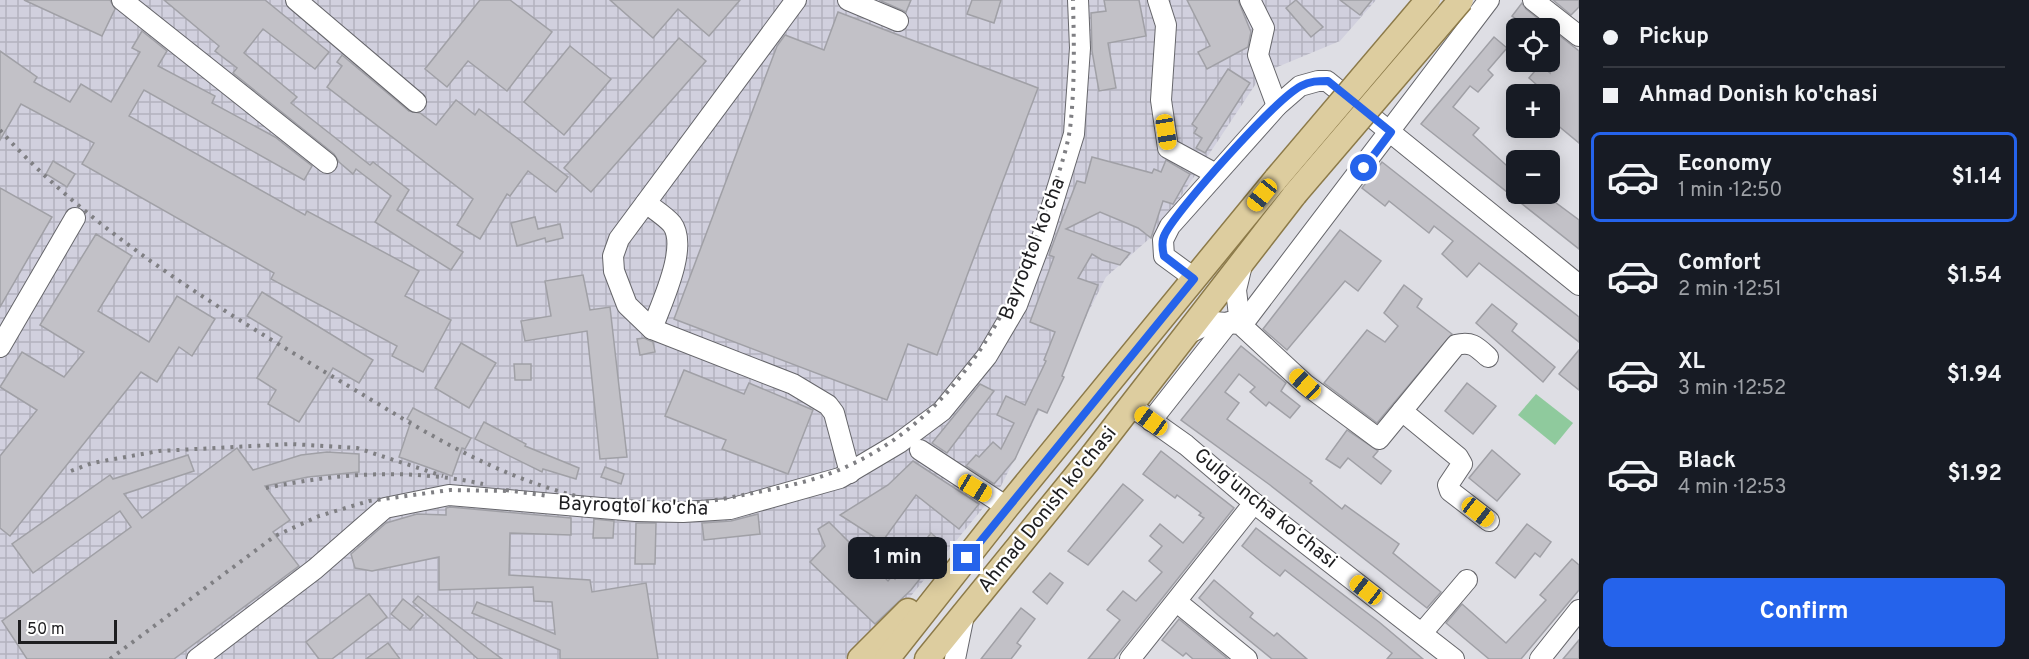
<!DOCTYPE html>
<html lang="en">
<head>
<meta charset="utf-8">
<style>
  body { margin:0; font-family:Overpass,sans-serif; background:#242831; color:#f1f3f6; height:100vh; display:flex; flex-direction:column; font-size:22px; white-space:nowrap }
  * { box-sizing:border-box; margin:0 }
  p { font-size:20px; color:#9ea1a6 }
  .icon { flex:none; width:33px; height:33px; fill:none; stroke:currentColor; stroke-width:2; stroke-linecap:round; stroke-linejoin:round }
  .map { position:relative; flex:1; overflow:hidden }
  .panel { display:flex; flex-direction:column; background:#171b24; width:450px }
  .panel>* { flex:none }
  .hud { display:grid; align-content:center; height:132px; padding:0 24px; background:#171b24 }
  .controls { position:absolute; left:1506px; top:18px; display:grid; gap:12px }
  .controls a { display:grid; place-items:center; width:54px; height:54px; border-radius:9px; background:#171b24; box-shadow:0 3px 15px #0003; font-size:30px }
  .scale { position:absolute; left:18px; bottom:15px; width:99px; box-sizing:border-box; padding-left:6px; border:3px solid #1e1e20; border-top:0; font-size:16px; line-height:21px; white-space:nowrap; color:#1e1e20; -webkit-text-stroke:4px #fff; paint-order:stroke }
  .end { position:absolute; width:27px; height:27px; margin:-14px; border:8px solid #2563eb; background:#fff; box-shadow:0 0 0 3px #fff }
  .from { border-radius:50% }
  .bubble { position:absolute; height:42px; border-radius:9px; background:#171b24; box-shadow:0 3px 15px #0003; font-size:20px; font-weight:700; line-height:42px; text-align:center }
  .car { position:absolute; width:18px; height:36px; margin:-18px -9px; border-radius:8px; box-shadow:0 0 4px 2px #0007; background:linear-gradient(#f5c518 24%,#345 0 40%,#f5c518 0 76%,#345 0 86%,#f5c518 0) }
  .hud b { display:flex; align-items:center; gap:21px; height:57px; font-size:22px }
  .hud b+b { border-top:2px solid #363941 }
  .hud i { width:15px; height:15px; background:#f1f3f6 }
  ul { padding:0; list-style:none }
  li { display:flex; align-items:center; gap:18px; height:90px; margin:0 12px 9px; padding:0 12px; border:3px solid transparent; border-radius:9px }
  li div { flex:1 }
  li b { display:block; font-size:22px }
  li em { font-style:normal; font-weight:700 }
  li.active { border-color:#2563eb }
  li>.icon { width:54px; height:54px; stroke-width:1.5 }
  .cta { display:flex; gap:12px; margin-top:auto; padding:12px 24px }
  .cta a { flex:1; height:69px; border-radius:9px; background:#2563eb; color:#fff; font-size:24px; font-weight:700; line-height:69px; text-align:center }
  main { display:flex; flex:1; min-height:0 }
  .map>svg:first-child { display:block }
</style>
</head>
<body>
<main>
<div class="map">
<svg width="1579" height="659" viewBox="0 0 1579 659">
  <defs>
    <pattern id="industrial-grid" width="8" height="8" patternUnits="userSpaceOnUse" patternTransform="scale(1.5)"><rect width="8" height="8" fill="#d1d0de"/><path d="M0 4h8M4 0v8" fill="none" stroke="#b3b2be"/></pattern>
  </defs>
  <rect width="100%" height="100%" fill="#dedee4"/>
  <polygon fill="url(#industrial-grid)" points="0,0 1376,0 1340,41 1263,73 1158,231 1106,277 1001,486 892,619 845,659 0,659"/>
  <polygon fill="#8fca9d" points="1536,394 1573,423 1555,445 1518,415"/>
  <g fill="#c2c1c7" stroke="#a0a0a6" stroke-width="1.5">
    <polygon points="24,0 110,0 115,9 102,36"/>
    <polygon points="164,0 265,0 329,52 315,69 263,29 244,53 297,97 291,103 370,165 373,162 409,190 397,210 463,252 451,270 375,222 391,196 356,169 353,174 339,162 334,154 233,73 237,68 215,51 219,46"/>
    <polygon points="480,0 510,0 552,32 507,91 468,61 447,87 425,69"/>
    <polygon points="610,0 740,0 709,36 678,9 653,38"/>
    <polygon points="879,0 911,0 906,12"/>
    <polygon points="972,0 1001,0 994,23 967,14"/>
    <polygon points="1104,0 1139,0 1146,36 1108,43 1116,88 1099,91 1092,51 1091,13 1106,11"/>
    <polygon points="1187,0 1238,0 1251,32 1248,47 1207,69 1198,52 1210,46"/>
    <polygon points="1296,0 1323,27 1311,37 1286,8"/>
    <polygon points="1340,0 1372,0 1360,15"/>
    <polygon points="1553,0 1579,0 1579,7 1571,15"/>
    <polygon points="1522,3 1526,9 1579,51 1579,143 1550,119 1550,105 1554,100 1529,78 1540,65 1550,73 1550,28 1528,28 1512,16"/>
    <polygon points="838,12 1038,88 937,355 908,344 887,400 674,319 777,46 785,35 824,50"/>
    <polygon points="142,31 167,51 158,66 215,96 212,103 275,137 312,166 304,180 144,90 129,116 305,215 307,211 419,271 405,296 451,320 423,372 392,356 397,346 271,279 274,273 82,164 94,143 21,104 0,140 0,51 37,77 34,82 70,102 81,84 111,102 140,52 132,48"/>
    <polygon points="1494,37 1507,48 1488,70 1493,75 1478,92 1470,86 1453,107 1479,128 1473,135 1516,174 1516,194 1544,194 1579,220 1579,249 1421,124"/>
    <polygon points="679,38 706,61 591,192 564,168"/>
    <polygon points="570,46 611,79 564,135 524,102"/>
    <polygon points="342,55 409,111 420,113 436,125 456,100 475,115 479,109 568,177 556,192 528,171 510,196 507,194 480,239 457,225 473,199 327,87 342,66 337,62"/>
    <polygon points="1228,69 1250,83 1205,153 1196,148 1202,138 1194,133 1197,128 1192,124"/>
    <polygon points="1092,157 1152,173 1154,169 1161,172 1166,160 1190,174 1173,204 1163,201 1151,238 1138,228 1100,212 1066,229 1130,253 1120,265 1102,260 1092,254 1078,278 1098,285 1062,376 1064,377 1047,413 1038,409 1015,459 994,484 966,466 976,455 979,457 993,442 1001,449 1014,423 997,415 1006,396 1025,405 1046,361 1044,360 1055,332 1030,322 1054,257 1049,255 1054,241 1077,181 1085,183"/>
    <polygon points="53,161 75,174 67,187 46,174"/>
    <polygon points="1382,162 1579,317 1579,342 1479,263 1467,277 1442,254 1453,241 1434,226 1429,233 1389,201 1385,206 1362,188"/>
    <polygon points="0,188 52,217 0,307"/>
    <polygon points="535,217 538,229 560,224 563,238 546,242 545,238 517,246 511,223"/>
    <polygon points="1340,230 1381,261 1358,291 1345,281 1287,350 1263,329"/>
    <polygon points="96,234 132,256 98,311 149,342 177,296 215,319 192,356 179,347 157,382 141,372 10,536 0,528 0,456 37,410 0,387 22,352 64,377 84,352 40,325"/>
    <polygon points="583,275 590,310 610,307 627,457 600,459 587,331 525,341 521,321 551,316 545,281"/>
    <polygon points="1404,285 1422,299 1417,307 1452,334 1377,423 1324,383 1367,330 1385,342 1398,326 1384,313"/>
    <polygon points="262,292 373,360 359,383 333,368 299,422 268,404 276,390 257,378 282,337 247,316"/>
    <polygon points="1492,304 1517,324 1512,331 1555,367 1543,382 1476,323"/>
    <polygon points="644,338 653,342 655,352 640,355 637,339"/>
    <polygon points="461,343 496,363 469,408 435,388"/>
    <polygon points="1241,346 1286,383 1281,391 1300,406 1290,418 1269,402 1266,406 1250,392 1255,387 1239,374 1225,392 1239,403 1227,419 1312,481 1310,483 1342,509 1345,505 1399,544 1393,553 1441,592 1427,608 1270,485 1181,420"/>
    <polygon points="1579,350 1579,390 1559,374"/>
    <polygon points="514,364 531,364 531,380 515,380"/>
    <polygon points="684,370 744,394 749,383 813,410 788,474 722,449 726,440 665,416"/>
    <polygon points="1467,383 1496,406 1473,434 1445,411"/>
    <polygon points="980,384 994,391 947,453 932,443"/>
    <polygon points="413,408 471,438 465,449 462,448 452,476 399,457 411,421 407,419"/>
    <polygon points="484,422 526,444 525,446 579,468 576,479 543,469 542,472 475,439"/>
    <polygon points="1347,430 1378,451 1373,457 1391,471 1381,484 1348,458 1340,468 1326,459"/>
    <polygon points="237,448 253,470 301,455 327,452 359,454 359,472 308,477 265,486 290,520 273,532 299,566 174,659 27,659 2,621 131,527 120,511 33,573 12,544 110,475 113,479 188,455 194,471 124,494 142,518"/>
    <polygon points="1492,450 1520,474 1497,501 1469,478"/>
    <polygon points="1161,451 1234,508 1114,659 1088,659 1120,620 1107,610 1123,591 1136,601 1162,572 1149,561 1162,546 1150,536 1160,524 1183,543 1204,518 1199,515 1201,513 1177,495 1175,498 1143,474"/>
    <polygon points="913,461 979,504 959,529 916,495 882,542 840,515 888,485"/>
    <polygon points="605,467 624,474 621,484 601,477"/>
    <polygon points="1123,484 1143,500 1088,565 1068,551"/>
    <polygon points="450,507 571,518 571,535 510,533 509,575 590,580 592,592 646,583 658,659 560,659 560,650 472,613 477,602 555,634 552,602 534,601 533,587 439,590 439,557 372,571 355,568 351,554 386,523 417,514 446,515 446,508"/>
    <polygon points="758,514 760,534 704,540 702,523 731,521"/>
    <polygon points="594,519 614,521 613,538 593,538"/>
    <polygon points="829,522 888,581 892,576 895,579 931,533 946,546 911,590 875,624 810,562 825,546 818,529"/>
    <polygon points="636,523 656,523 655,564 635,564"/>
    <polygon points="1527,524 1551,542 1540,557 1535,553 1515,578 1496,563"/>
    <polygon points="1256,528 1379,622 1423,659 1387,659 1392,653 1285,570 1280,576 1263,563 1242,546"/>
    <polygon points="1572,559 1579,565 1579,590 1521,659 1489,659 1446,623 1462,604 1506,643 1546,600 1540,595"/>
    <polygon points="1050,573 1063,583 1047,604 1033,592"/>
    <polygon points="1214,580 1253,613 1250,617 1274,636 1277,633 1307,659 1272,659 1218,615 1199,598"/>
    <polygon points="369,594 387,617 332,659 319,659 306,642"/>
    <polygon points="418,596 502,659 478,659 413,602"/>
    <polygon points="403,599 423,615 410,630 391,614"/>
    <polygon points="1021,608 1035,619 1017,643 1021,646 1011,659 981,659"/>
    <polygon points="1179,619 1228,659 1193,659 1186,653 1183,656 1162,640"/>
    <polygon points="1579,640 1579,659 1563,659"/>
    <polygon points="388,643 400,659 366,659"/>
  </g>
  <g fill="none" stroke-linecap="round" stroke-linejoin="round">
    <g stroke="#66666b" stroke-width="22">
      <g id="minor">
        <polyline points="122,0 327,163"/>
        <polyline points="296,0 416,102"/>
        <polyline points="796,0 619,239 613,256 614,271 627,305 652,329 793,384 828,405 834,413 850,473"/>
        <polyline points="848,0 898,21"/>
        <polyline points="1158,0 1166,25 1161,100 1168,148 1214,173"/>
        <polyline points="1250,0 1264,28 1258,55 1277,106"/>
        <polyline points="1533,0 1579,36"/>
        <path d="M 646,203 C 655,210 665,216 672,224 C 689,247 661,304 652,329"/>
        <polyline points="1194,278 1164,256 1163,240 1170,226 1277,106 1300,86 1318,81 1327,81 1579,285"/>
        <polyline points="1240,324 1236,290 1242,265"/>
        <polyline points="1242,325 1489,0"/>
        <path d="M 1187,334 L 1213,322 L 1240,324 L 1305,384 L 1379,439 L 1456,345 C 1471,341 1476,346 1488,357"/>
        <polyline points="0,347 75,218"/>
        <polyline points="1131,406 1186,445 1254,503 1454,659"/>
        <polyline points="1402,411 1458,457 1462,464 1448,485 1450,491 1489,521"/>
        <polyline points="1151,421 1229,322"/>
        <polyline points="920,450 1007,507"/>
        <polyline points="1177,602 1247,659"/>
        <polyline points="1422,633 1467,580"/>
        <polyline points="197,659 315,569 385,508 449,495 636,511 683,512 730,509 840,478 899,443 942,411 987,356 1017,305 1042,238 1074,134 1080,48 1078,0"/>
        <polyline points="955,659 964,615"/>
        <polyline points="1130,659 1254,503"/>
        <polyline points="1540,659 1579,610"/>
      </g>
    </g>
    <g stroke="#8c7a49" stroke-width="27">
      <g id="major">
        <polyline points="860,659 908,611"/>
        <polyline points="887,659 1007,507 1276,179"/>
        <polyline points="927,659 1088,461 1295,194"/>
      </g>
    </g>
    <use href="#minor" stroke="#fff" stroke-width="20"/>
    <use href="#major" stroke="#ddcd9f" stroke-width="24"/>
    <g stroke="#7f7f83" stroke-width="4" stroke-dasharray="3 6" stroke-linecap="butt">
      <path d="M 0,130 C 90,231 219,309 335,378 C 424,431 498,481 602,502 C 651,513 704,503 753,493 C 785,487 818,480 848,466 C 949,420 1006,324 1041,224 C 1051,193 1065,161 1070,129 C 1075,86 1074,43 1073,0"/>
      <polyline points="71,471 92,463 159,451 291,444 357,448 443,476"/>
      <path d="M 266,488 C 339,473 410,468 483,484"/>
      <polyline points="506,490 548,496"/>
      <polyline points="110,659 275,536 319,516 369,501 450,490 512,491"/>
    </g>
    <g stroke="#8c7a49" stroke-width="27" stroke-linecap="butt">
      <g id="major-bridge">
        <polyline points="1276,179 1428,0"/>
        <polyline points="1295,194 1461,0"/>
      </g>
    </g>
    <use href="#major-bridge" stroke="#ddcd9f" stroke-width="24"/>
  </g>
  <g fill="none" stroke-linecap="round" stroke-linejoin="round">
    <path stroke="#2563eb" stroke-width="8" d="M 967,558 L 1194,279 L 1164,256 C 1162,248 1161,241 1165,234 C 1178,208 1276,99 1301,86 C 1310,81 1318,81 1328,81 L 1391,132 L 1364,168"/>
  </g>
  <g text-anchor="middle" dominant-baseline="central" stroke-width="4.5" stroke-linejoin="round" paint-order="stroke">
    <g font-size="20" fill="#1e1e20" stroke="#fff">
      <text transform="translate(1033 249) rotate(-69)">Bayroqtol ko'cha</text>
      <text transform="translate(633 507) rotate(2)">Bayroqtol ko'cha</text>
      <text transform="translate(1265 509) rotate(39)">Gulgʻuncha koʻchasi</text>
      <text transform="translate(1048 510) rotate(-51)">Ahmad Donish ko'chasi</text>
    </g>
  </g>
</svg>
<div class="controls">
<a><svg class="icon" aria-label="locate" viewBox="0 0 24 24"><circle cx="12" cy="12" r="6"/><path d="M12 2v4M12 18v4M2 12h4M18 12h4"/></svg></a>
<a>+</a>
<a>−</a>
</div>
<div class="scale">50 m</div>
<i class="end from" style="left:1364px;top:168px"></i>
<i class="end" style="left:967px;top:558px"></i>
<div class="bubble" style="left:848px;top:537px;width:99px">1 min</div>
<i class="car" style="left:1166px;top:132px;rotate:171deg"></i>
<i class="car" style="left:1262px;top:195px;rotate:219deg"></i>
<i class="car" style="left:1305px;top:384px;rotate:313deg"></i>
<i class="car" style="left:1151px;top:421px;rotate:306deg"></i>
<i class="car" style="left:975px;top:488px;rotate:121deg"></i>
<i class="car" style="left:1478px;top:512px;rotate:128deg"></i>
<i class="car" style="left:1366px;top:590px;rotate:308deg"></i>
</div>
<section class="panel">
<div class="hud">
<b><i class="from"></i>Pickup</b>
<b><i></i>Ahmad Donish ko'chasi</b>
</div>
<ul>
<li class="active"><svg class="icon" aria-label="car" viewBox="0 0 24 24"><path d="M5 17H2v-5l4-1 3-4h7l3 4 3 1v5h-3M9 17h6M6 11h13"/><circle cx="7" cy="17" r="2"/><circle cx="17" cy="17" r="2"/></svg><div><b>Economy</b><p>1 min · 12:50</p></div><em>$1.14</em></li>
<li><svg class="icon" aria-label="car" viewBox="0 0 24 24"><path d="M5 17H2v-5l4-1 3-4h7l3 4 3 1v5h-3M9 17h6M6 11h13"/><circle cx="7" cy="17" r="2"/><circle cx="17" cy="17" r="2"/></svg><div><b>Comfort</b><p>2 min · 12:51</p></div><em>$1.54</em></li>
<li><svg class="icon" aria-label="car" viewBox="0 0 24 24"><path d="M5 17H2v-5l4-1 3-4h7l3 4 3 1v5h-3M9 17h6M6 11h13"/><circle cx="7" cy="17" r="2"/><circle cx="17" cy="17" r="2"/></svg><div><b>XL</b><p>3 min · 12:52</p></div><em>$1.94</em></li>
<li><svg class="icon" aria-label="car" viewBox="0 0 24 24"><path d="M5 17H2v-5l4-1 3-4h7l3 4 3 1v5h-3M9 17h6M6 11h13"/><circle cx="7" cy="17" r="2"/><circle cx="17" cy="17" r="2"/></svg><div><b>Black</b><p>4 min · 12:53</p></div><em>$1.92</em></li>
</ul>
<div class="cta"><a>Confirm</a></div>
</section>
</main>
</body>
</html>
